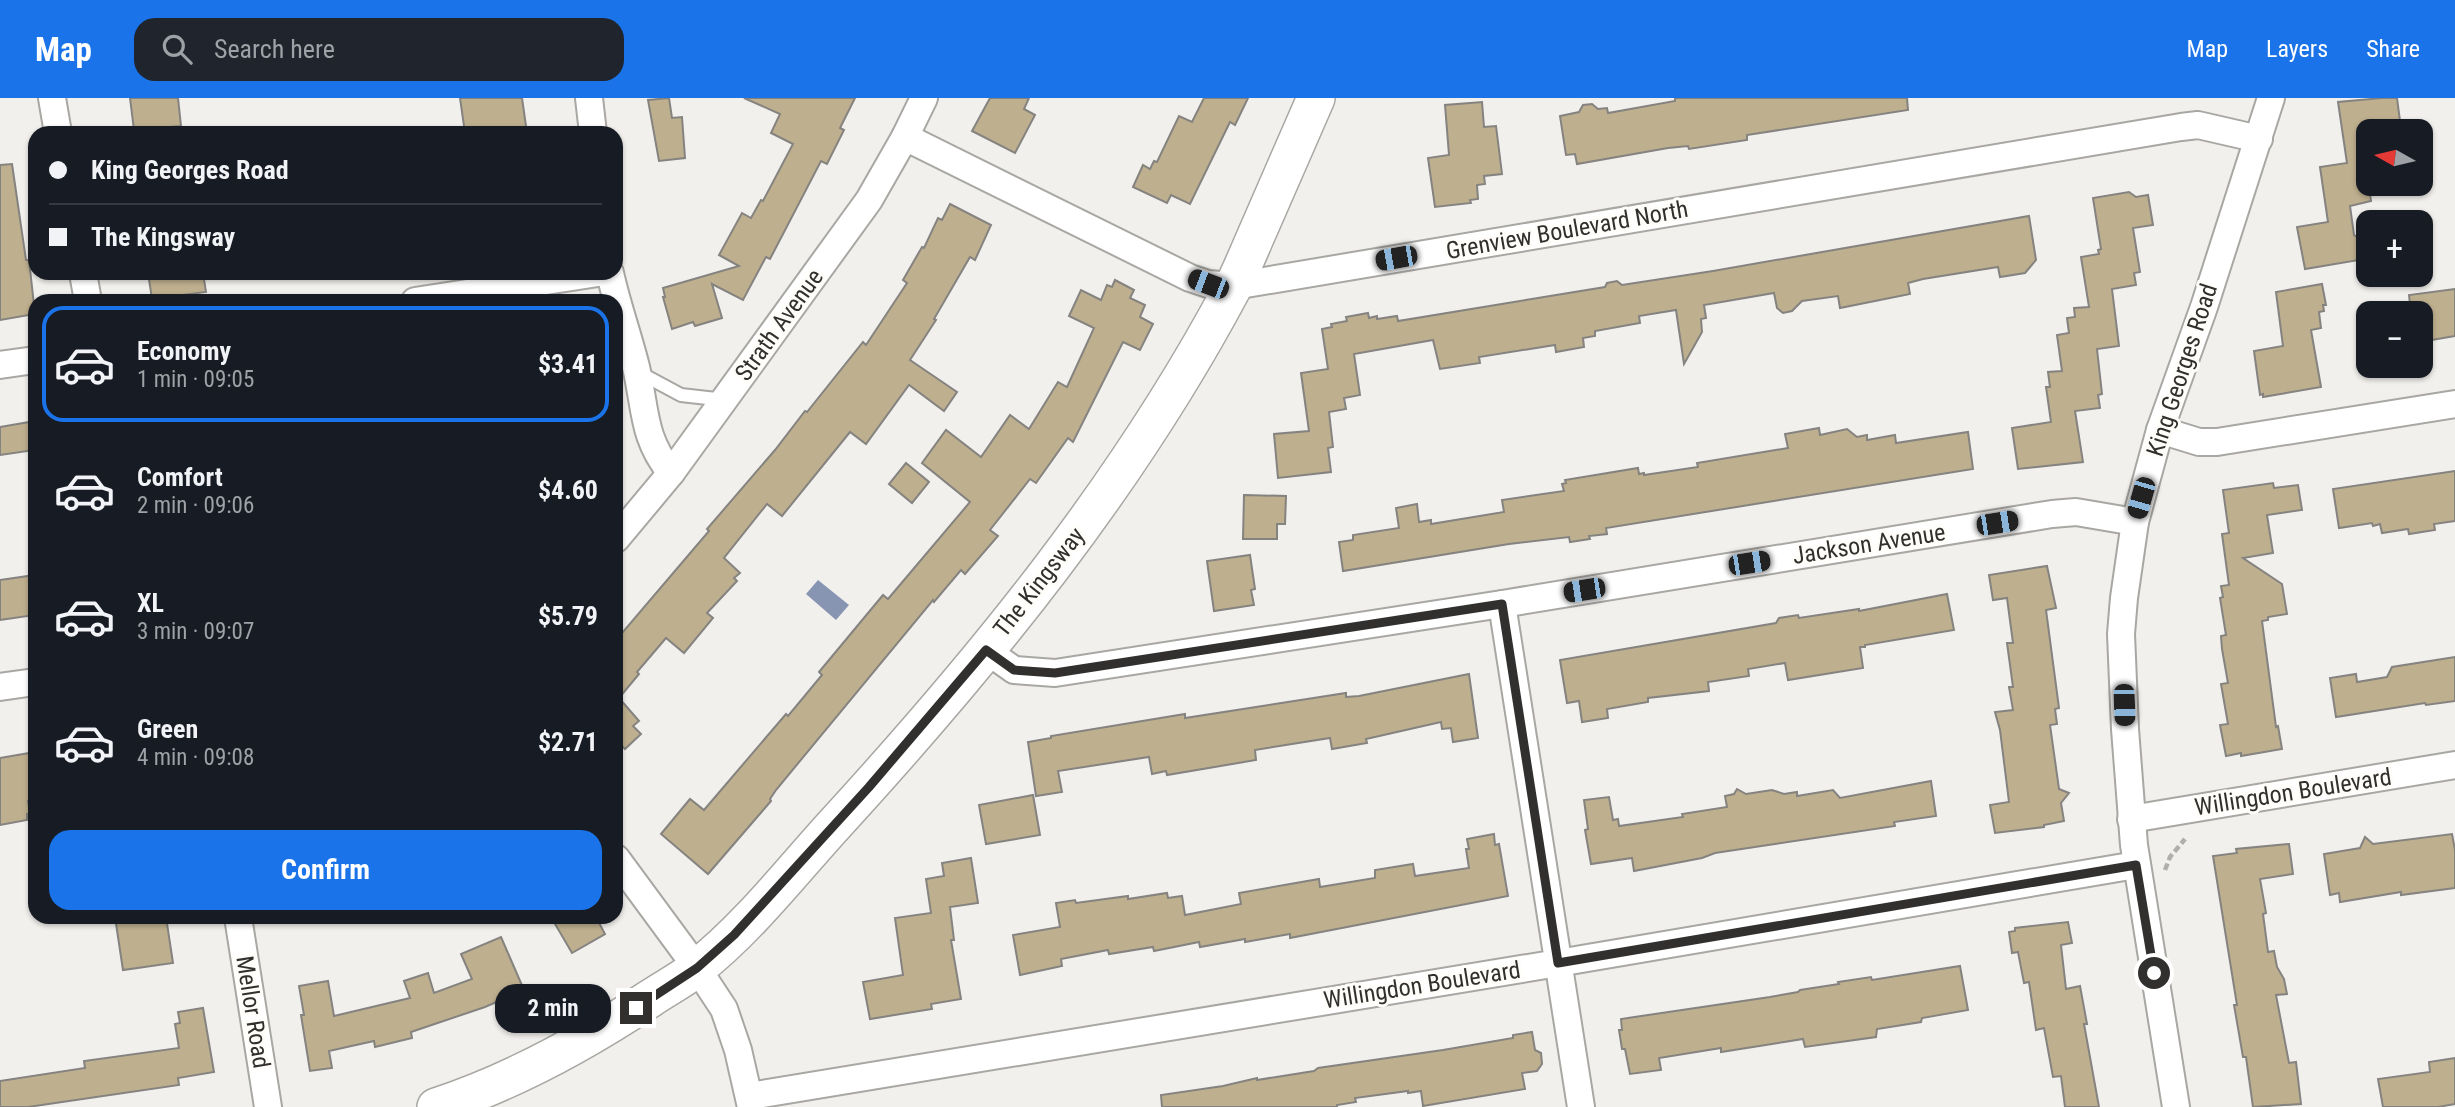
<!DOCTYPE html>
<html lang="en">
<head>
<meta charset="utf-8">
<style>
  body { margin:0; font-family:"Roboto Condensed",sans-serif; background:#20242c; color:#f1f3f6; height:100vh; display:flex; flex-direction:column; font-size:26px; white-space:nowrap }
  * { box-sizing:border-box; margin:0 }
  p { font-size:23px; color:#9ea1a6 }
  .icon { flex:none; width:38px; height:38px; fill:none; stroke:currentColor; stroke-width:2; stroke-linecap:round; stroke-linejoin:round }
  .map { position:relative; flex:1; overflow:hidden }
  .panel { position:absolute; left:28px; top:196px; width:595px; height:630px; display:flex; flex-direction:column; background:#171b24; border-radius:21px; box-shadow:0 2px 5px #0004 }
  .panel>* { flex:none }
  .banner { position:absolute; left:28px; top:28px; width:595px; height:154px; border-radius:21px; box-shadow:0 2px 5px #0004; display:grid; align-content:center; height:154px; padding:0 21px; background:#171b24 }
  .needle { width:46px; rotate:278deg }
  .fabs { position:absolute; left:2356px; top:21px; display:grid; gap:14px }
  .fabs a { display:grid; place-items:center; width:77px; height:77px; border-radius:14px; background:#171b24; box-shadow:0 2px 5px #0004; font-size:35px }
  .end { position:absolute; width:32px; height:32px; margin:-16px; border:9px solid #31302f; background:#fff; box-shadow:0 0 0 4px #fff }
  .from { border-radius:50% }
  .bubble { position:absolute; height:49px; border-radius:21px; background:#171b24; box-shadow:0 2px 5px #0004; font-size:23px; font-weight:700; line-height:49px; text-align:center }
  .car { position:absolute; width:21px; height:42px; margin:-21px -10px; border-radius:9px; box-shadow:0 0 5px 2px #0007; background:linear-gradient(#222 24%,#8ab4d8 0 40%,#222 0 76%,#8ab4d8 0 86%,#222 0) }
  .banner b { display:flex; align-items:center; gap:24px; height:66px; font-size:26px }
  .banner b+b { border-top:2px solid #363941 }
  .banner i { width:18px; height:18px; background:#f1f3f6 }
  ul { padding:12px 0 0; list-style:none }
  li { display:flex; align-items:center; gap:21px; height:116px; margin:0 14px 10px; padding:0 7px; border:4px solid transparent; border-radius:21px }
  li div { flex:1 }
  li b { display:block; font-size:26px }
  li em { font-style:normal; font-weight:700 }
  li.active { border-color:#1a73e8 }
  li>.icon { width:63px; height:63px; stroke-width:1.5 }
  .action { display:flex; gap:14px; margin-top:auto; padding:14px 21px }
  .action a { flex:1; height:80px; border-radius:21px; background:#1a73e8; color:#fff; font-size:28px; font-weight:700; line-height:80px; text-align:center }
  header { display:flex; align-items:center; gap:42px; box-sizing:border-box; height:98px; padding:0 35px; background:#1a73e8; color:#fff }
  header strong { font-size:33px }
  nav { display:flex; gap:38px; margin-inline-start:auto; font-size:24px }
  .search { width:490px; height:63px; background:#20242c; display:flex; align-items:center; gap:18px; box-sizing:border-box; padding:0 24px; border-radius:21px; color:#9ea1a6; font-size:26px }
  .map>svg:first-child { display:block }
</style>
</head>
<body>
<header>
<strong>Map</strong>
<div class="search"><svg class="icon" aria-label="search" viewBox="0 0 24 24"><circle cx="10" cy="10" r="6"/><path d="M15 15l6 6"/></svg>Search here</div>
<nav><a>Map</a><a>Layers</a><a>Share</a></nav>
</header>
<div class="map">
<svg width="2455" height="1009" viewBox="0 0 2455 1009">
  <rect width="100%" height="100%" fill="#f2f0ec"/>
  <polygon fill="#8795b3" points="818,482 849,507 836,522 806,496"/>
  <g fill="#beaf8e" stroke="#858380" stroke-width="2">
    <polygon points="130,0 178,0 181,28 134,32"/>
    <polygon points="460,0 522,0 527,35 465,35"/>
    <polygon points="669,0 672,20 682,19 685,60 659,63 648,2"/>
    <polygon points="744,0 855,0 840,30 844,32 827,66 821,63 770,161 766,159 743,202 712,186 722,220 695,228 693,224 672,231 663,199 665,199 663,190 739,168 719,157 742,115 751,120 761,102 763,103 793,46 771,35 780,16"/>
    <polygon points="990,0 1029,0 1024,11 1035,17 1015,55 972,33"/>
    <polygon points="1204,0 1248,0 1235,27 1230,24 1190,106 1171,97 1167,105 1133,89 1143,67 1150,71 1154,63 1157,64 1179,18 1192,24"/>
    <polygon points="1675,0 1907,0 1908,12 1747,37 1747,42 1689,51 1688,48 1668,50 1577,66 1575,56 1566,57 1560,18 1579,14 1583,7 1592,6 1598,11 1607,10 1608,15 1675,3"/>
    <polygon points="2382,0 2397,0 2400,23 2384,25 2385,28 2381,28 2381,33 2368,33 2368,46 2363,46 2371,103 2350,108 2354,137 2360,141 2363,158 2359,159 2359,162 2305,171 2297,129 2328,124 2320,69 2347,65 2338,4"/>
    <polygon points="1482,4 1484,29 1496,28 1502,76 1484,78 1485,86 1477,87 1478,101 1470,102 1471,105 1435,109 1428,60 1449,57 1445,7"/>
    <polygon points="12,66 26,162 29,162 35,216 0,222 0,67"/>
    <polygon points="2129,94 2136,99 2148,97 2153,127 2133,130 2140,174 2134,175 2136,187 2112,191 2119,248 2097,251 2102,296 2098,297 2100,310 2075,313 2083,364 2018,371 2012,330 2051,324 2046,289 2050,289 2048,274 2062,273 2057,237 2069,235 2067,220 2075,219 2074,210 2089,209 2081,159 2099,156 2098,152 2101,151 2093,100"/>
    <polygon points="950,106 991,127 975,162 970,159 934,221 936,222 910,262 957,294 944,313 909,287 866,346 850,334 782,418 767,406 724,460 740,475 734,480 737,483 707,515 713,520 684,555 666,540 637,574 639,576 619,600 639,623 633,628 641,636 625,651 616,642 616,542 709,433 707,431 775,352 805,313 807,314 863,244 866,247 907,185 903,182 922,149 924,150 938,120 942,122"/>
    <polygon points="2029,118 2036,162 2025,175 2000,179 1998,169 1923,181 1908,185 1910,196 1840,210 1838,198 1802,203 1792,213 1783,215 1777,210 1774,195 1704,207 1706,220 1701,221 1702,234 1684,266 1676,212 1639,218 1640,225 1595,233 1595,238 1583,240 1584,249 1556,254 1555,247 1479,259 1480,265 1440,271 1433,242 1354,256 1360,297 1344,300 1346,311 1329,314 1333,349 1328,350 1331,374 1278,380 1274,336 1309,333 1301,275 1328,271 1322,231 1332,229 1331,226 1347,223 1346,219 1368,215 1369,220 1377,218 1377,221 1397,218 1398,223 1605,189 1607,185 1617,183 1622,187 1713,173"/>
    <polygon points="148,175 203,175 206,194 152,201"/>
    <polygon points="1115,182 1134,192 1130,200 1145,207 1140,219 1153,226 1140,252 1123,244 1073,344 1068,340 1036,385 1030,381 990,432 998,438 965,476 961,472 934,504 933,502 776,692 770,701 771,703 708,776 661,736 690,701 704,712 786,616 788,618 822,577 819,574 883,497 888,501 970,404 922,365 946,332 981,359 1010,317 1029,331 1058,284 1067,289 1094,230 1069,218 1081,192 1101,202 1107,187 1112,189"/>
    <polygon points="2322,186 2326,207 2323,207 2324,213 2319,214 2321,230 2311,232 2321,289 2263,299 2263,296 2260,297 2254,253 2283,248 2276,194"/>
    <polygon points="2455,191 2455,238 2420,244 2420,215 2411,215 2409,197"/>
    <polygon points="35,323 35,352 0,357 0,329"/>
    <polygon points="1819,330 1820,337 1847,331 1857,339 1867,337 1867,342 1895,337 1896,345 1968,334 1973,371 1606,430 1607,436 1589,438 1590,441 1570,444 1569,439 1509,446 1343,473 1339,444 1353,442 1353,437 1399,430 1396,410 1417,406 1419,424 1431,422 1431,426 1504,414 1502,402 1564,393 1562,386 1566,385 1565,382 1638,370 1639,376 1644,375 1644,377 1698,369 1697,365 1788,350 1785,336"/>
    <polygon points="906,365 929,384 912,405 889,386"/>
    <polygon points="2455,373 2455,423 2434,426 2435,432 2409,436 2408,431 2382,435 2380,426 2373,428 2372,425 2339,430 2333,391"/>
    <polygon points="2273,385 2274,390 2298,387 2302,412 2267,417 2273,455 2243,460 2282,486 2287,516 2268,519 2268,522 2262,523 2276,629 2278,628 2282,651 2241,658 2241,655 2226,658 2220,627 2228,626 2221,586 2228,585 2222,551 2221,538 2226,537 2220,500 2223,499 2221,488 2229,487 2222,436 2229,435 2223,392"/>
    <polygon points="1244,397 1286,398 1285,426 1277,426 1277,441 1243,441"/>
    <polygon points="1250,457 1255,491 1251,492 1254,507 1214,513 1207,463"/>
    <polygon points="2047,468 2056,510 2046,512 2059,610 2055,611 2057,626 2050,627 2059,691 2069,695 2061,705 2064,723 2044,727 2044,729 1995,735 1990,707 2009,704 2000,632 1995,614 2013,612 2009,589 2013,589 2007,545 2013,545 2007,500 1993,502 1989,477"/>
    <polygon points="35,477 35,517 0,522 0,482"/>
    <polygon points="1947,496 1954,532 1865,547 1865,549 1860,549 1863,570 1788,582 1785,565 1748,571 1749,578 1708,584 1709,593 1648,600 1648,604 1607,611 1608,620 1582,624 1579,603 1567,605 1560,562 1776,525 1779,520 1798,517 1799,520 1859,511 1859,513"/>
    <polygon points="2455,559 2455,603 2426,607 2425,605 2336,619 2330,580 2356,576 2357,584 2387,579 2392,569"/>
    <polygon points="1469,576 1478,640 1453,644 1451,630 1442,631 1441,624 1366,641 1367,645 1332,651 1330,640 1255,652 1256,662 1167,677 1166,673 1152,676 1149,659 1058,673 1062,694 1036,698 1028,644 1051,640 1051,638 1185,616 1185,620 1346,595 1346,599 1359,598"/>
    <polygon points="35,654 35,702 28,703 30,716 27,716 27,722 0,727 0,660"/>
    <polygon points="1931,683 1936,718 1894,724 1895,728 1715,755 1702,760 1634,773 1632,760 1591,766 1585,732 1588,731 1584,702 1609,699 1613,722 1618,721 1619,728 1683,719 1682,716 1727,709 1725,698 1734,696 1737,691 1746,696 1772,692 1784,696 1797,694 1797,698 1833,692 1840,700"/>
    <polygon points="1033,697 1040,737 986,746 979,707"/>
    <polygon points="1494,736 1495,747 1499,746 1508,798 1290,840 1290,836 1245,844 1245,841 1200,849 1199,844 1154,853 1153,849 1109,856 1108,852 1061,861 1062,868 1020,877 1013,837 1060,829 1056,805 1075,802 1076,805 1128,798 1128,801 1167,795 1168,800 1182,798 1185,817 1241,806 1239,795 1319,781 1320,789 1375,780 1375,772 1413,766 1415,778 1469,770 1466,751 1469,751 1467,741"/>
    <polygon points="2452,736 2455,752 2455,790 2401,797 2401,794 2340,804 2339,795 2330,797 2324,756 2360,750 2365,739 2373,746"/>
    <polygon points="2289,746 2293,776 2260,781 2266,815 2263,816 2268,854 2274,853 2277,869 2284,881 2287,896 2276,897 2289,965 2296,964 2301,1006 2253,1009 2246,959 2243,959 2234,907 2237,907 2213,758 2237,755 2236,751"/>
    <polygon points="971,760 978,805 950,809 954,842 951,842 961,901 931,906 932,911 870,921 863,884 903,877 895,820 931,815 926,781 944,778 942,765"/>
    <polygon points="115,819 166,819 173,865 123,872"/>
    <polygon points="551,819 596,819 605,836 572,855"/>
    <polygon points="2068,824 2072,845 2061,847 2066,891 2080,888 2087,926 2084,926 2099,1009 2065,1009 2061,978 2053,979 2044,930 2036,932 2029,884 2024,885 2018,854 2012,855 2009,834 2015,833 2015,830"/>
    <polygon points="501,839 524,892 485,909 411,934 412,940 375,949 374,943 329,953 332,970 310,973 301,917 304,917 299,888 328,883 334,918 410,900 404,883 428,875 434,895 472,881 461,856"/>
    <polygon points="1960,868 1968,912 1922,920 1921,924 1877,931 1876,939 1805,949 1803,941 1721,954 1721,950 1659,960 1661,972 1630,976 1625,951 1622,951 1619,932 1622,932 1621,921 1770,899 1798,894 1800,892 1839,886 1838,884 1871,879 1872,882"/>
    <polygon points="203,910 214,974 178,980 179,987 28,1009 0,1009 0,983 85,970 84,963 179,950 175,926 180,925 178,914"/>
    <polygon points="1532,934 1535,952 1541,955 1542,966 1537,973 1522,975 1525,991 1423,1008 1421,993 1408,995 1408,993 1355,1000 1356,1004 1337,1007 1337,1009 1162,1009 1161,997 1223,988 1257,980 1257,982 1314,973 1318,970 1443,952 1513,940 1513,937"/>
    <polygon points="2455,960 2455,1006 2438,1009 2383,1009 2378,981 2430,974 2429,964"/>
  </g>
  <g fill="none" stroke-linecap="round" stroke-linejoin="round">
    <g stroke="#a8a7a3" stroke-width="16">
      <polyline id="lane" points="640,275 681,297 725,302"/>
    </g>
    <g stroke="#a8a7a3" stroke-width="30">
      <g id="street">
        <polyline points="52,0 58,35"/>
        <polyline points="589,0 593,35"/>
        <polyline points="905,39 1190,180 1208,186 1234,188 2181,29 2198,27 2259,41"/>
        <polyline points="83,175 88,203"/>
        <path d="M 610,175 C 617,207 628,237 636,269 C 646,311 642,339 671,375"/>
        <polyline points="415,203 598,175"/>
        <polyline points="0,267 35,262"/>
        <polyline points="2160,332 2199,344 2217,344 2455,306"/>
        <polyline points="616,441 671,375 869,102 905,39 924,0"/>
        <polyline points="1502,506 1581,1009"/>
        <polyline points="986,552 1014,572 1055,575 1502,506 2052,416 2076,414 2135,424"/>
        <polyline points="0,589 35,584"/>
        <polyline points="2131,721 2455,667"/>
        <polyline points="616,760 697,870 724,911 738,952 751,1009"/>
        <polyline points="238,819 268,1009"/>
        <polyline points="750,998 1558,865 2136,767"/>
        <polyline points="2176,1009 2134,747 2125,631 2121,536 2124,500 2135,424 2160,332 2204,209 2271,0"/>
      </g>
    </g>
    <g stroke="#a8a7a3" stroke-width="40">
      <path id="secondary" d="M 436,1009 C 512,984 585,944 651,900 C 666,890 683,881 697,870 C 748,830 792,773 835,726 C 986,561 1128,387 1233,189 C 1242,171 1250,151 1258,133 C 1277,89 1297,44 1316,0"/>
    </g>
    <polyline stroke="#b1afac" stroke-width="4.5" stroke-dasharray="7 3.5" stroke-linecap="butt" points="2165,772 2170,759 2185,741"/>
    <use href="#lane" stroke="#fff" stroke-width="12"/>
    <use href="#street" stroke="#fff" stroke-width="26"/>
    <use href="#secondary" stroke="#fff" stroke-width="37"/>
  </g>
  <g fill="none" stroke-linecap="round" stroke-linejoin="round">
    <polyline stroke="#31302f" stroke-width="9" points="636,910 697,870 734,837 869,689 986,552 1014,572 1055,575 1502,506 1558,865 2136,767 2154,875"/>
  </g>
  <g text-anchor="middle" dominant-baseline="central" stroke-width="6" stroke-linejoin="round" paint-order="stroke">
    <g font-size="24" fill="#31302f" stroke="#fffdf9">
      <text transform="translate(1567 132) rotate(-10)">Grenview Boulevard North</text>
      <text transform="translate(779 227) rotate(-54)">Strath Avenue</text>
      <text transform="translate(2182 272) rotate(-72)">King Georges Road</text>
      <text transform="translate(1869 446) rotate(-9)">Jackson Avenue</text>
      <text transform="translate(1039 484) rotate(-52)">The Kingsway</text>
      <text transform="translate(2293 694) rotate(-9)">Willingdon Boulevard</text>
      <text transform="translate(1422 887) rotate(-9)">Willingdon Boulevard</text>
      <text transform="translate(253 914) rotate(81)">Mellor Road</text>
    </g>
  </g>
</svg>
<div class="fabs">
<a><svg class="needle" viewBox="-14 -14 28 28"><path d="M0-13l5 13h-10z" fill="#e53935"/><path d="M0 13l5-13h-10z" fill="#9ea1a6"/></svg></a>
<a>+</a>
<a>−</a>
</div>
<i class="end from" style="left:2154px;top:875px"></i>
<i class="end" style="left:636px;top:910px"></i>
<div class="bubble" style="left:495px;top:886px;width:116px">2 min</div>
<i class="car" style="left:1396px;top:160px;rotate:260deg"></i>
<i class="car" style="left:1208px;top:186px;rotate:291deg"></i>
<i class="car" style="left:2141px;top:400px;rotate:196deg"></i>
<i class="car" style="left:1997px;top:425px;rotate:81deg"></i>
<i class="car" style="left:1749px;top:465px;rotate:81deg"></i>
<i class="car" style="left:1584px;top:492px;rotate:261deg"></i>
<i class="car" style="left:2124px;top:607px;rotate:178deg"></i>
<div class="banner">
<b><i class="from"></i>King Georges Road</b>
<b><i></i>The Kingsway</b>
</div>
<section class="panel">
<ul>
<li class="active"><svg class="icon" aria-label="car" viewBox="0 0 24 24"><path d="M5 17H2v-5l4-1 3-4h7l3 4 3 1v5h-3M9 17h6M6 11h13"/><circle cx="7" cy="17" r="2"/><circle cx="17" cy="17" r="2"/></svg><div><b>Economy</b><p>1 min · 09:05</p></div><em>$3.41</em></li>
<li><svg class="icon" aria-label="car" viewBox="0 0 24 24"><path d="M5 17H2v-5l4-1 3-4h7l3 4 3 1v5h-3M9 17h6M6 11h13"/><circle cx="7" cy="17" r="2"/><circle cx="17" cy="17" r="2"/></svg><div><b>Comfort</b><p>2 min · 09:06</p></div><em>$4.60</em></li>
<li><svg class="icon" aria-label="car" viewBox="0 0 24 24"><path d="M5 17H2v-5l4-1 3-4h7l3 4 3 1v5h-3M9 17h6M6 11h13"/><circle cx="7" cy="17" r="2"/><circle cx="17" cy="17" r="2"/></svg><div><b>XL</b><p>3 min · 09:07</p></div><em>$5.79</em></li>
<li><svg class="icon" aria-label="car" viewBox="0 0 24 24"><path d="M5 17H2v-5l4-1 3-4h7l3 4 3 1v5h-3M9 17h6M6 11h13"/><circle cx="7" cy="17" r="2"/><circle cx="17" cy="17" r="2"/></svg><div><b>Green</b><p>4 min · 09:08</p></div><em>$2.71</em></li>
</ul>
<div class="action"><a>Confirm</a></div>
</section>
</div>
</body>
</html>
